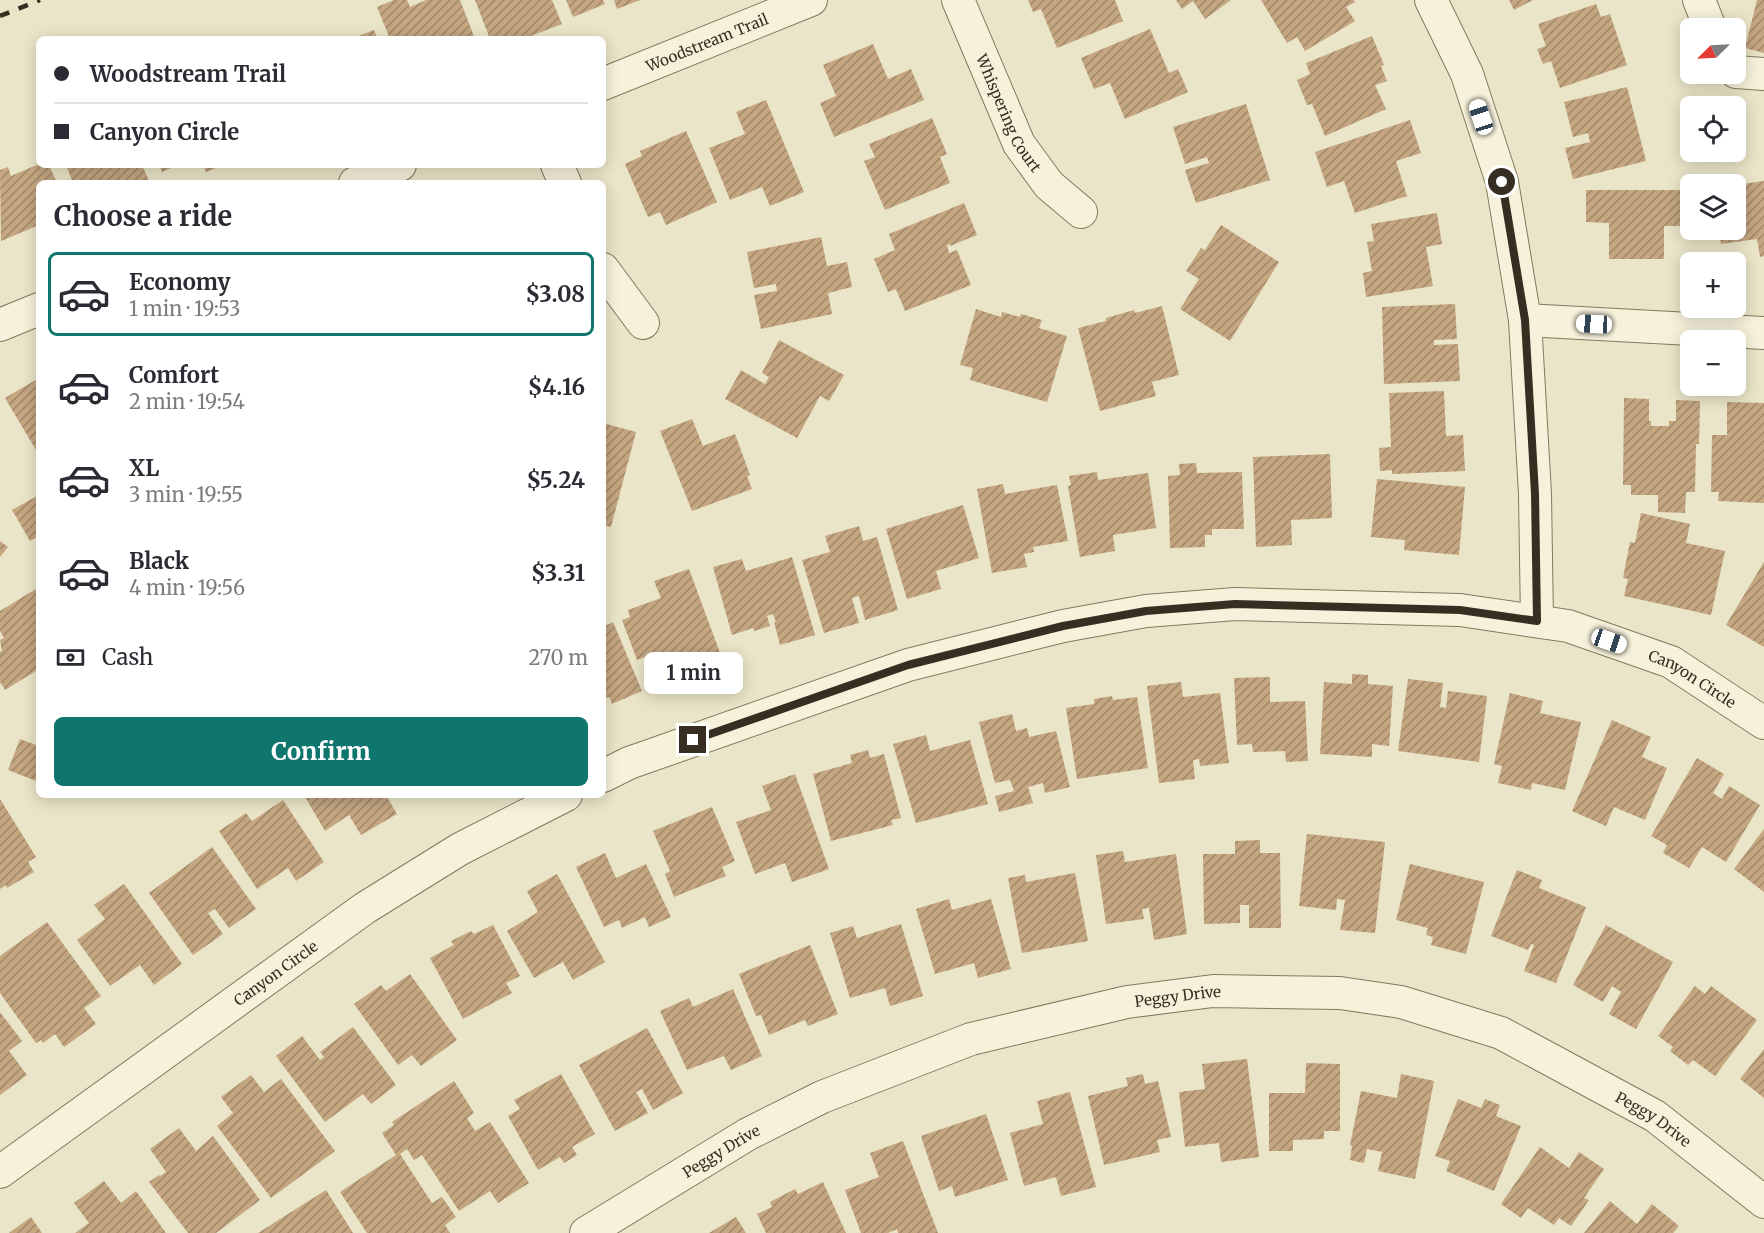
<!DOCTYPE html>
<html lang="en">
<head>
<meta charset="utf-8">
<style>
  body { margin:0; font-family:Merriweather,serif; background:#f2f2f3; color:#2b2b33; height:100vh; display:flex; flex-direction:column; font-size:22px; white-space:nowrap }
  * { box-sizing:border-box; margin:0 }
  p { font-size:20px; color:#7c7c81 }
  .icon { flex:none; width:33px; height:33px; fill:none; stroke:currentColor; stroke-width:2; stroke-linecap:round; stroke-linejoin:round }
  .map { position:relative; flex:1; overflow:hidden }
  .panel { position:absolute; left:36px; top:180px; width:570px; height:618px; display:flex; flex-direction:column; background:#fff; border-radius:9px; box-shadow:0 3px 15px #0003 }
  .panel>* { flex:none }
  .top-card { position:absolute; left:36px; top:36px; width:570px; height:132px; border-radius:9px; box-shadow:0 3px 15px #0003; display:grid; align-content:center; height:132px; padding:0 18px; background:#fff }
  .needle { width:39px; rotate:246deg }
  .tools { position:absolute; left:1680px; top:18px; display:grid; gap:12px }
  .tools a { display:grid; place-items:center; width:66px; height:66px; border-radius:9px; background:#fff; box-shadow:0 3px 15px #0003; font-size:30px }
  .end { position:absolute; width:27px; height:27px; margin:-14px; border:8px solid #362e21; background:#fff; box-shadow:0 0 0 3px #fff }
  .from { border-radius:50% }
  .bubble { position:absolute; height:42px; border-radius:9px; background:#fff; box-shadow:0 3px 15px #0003; font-size:20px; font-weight:700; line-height:42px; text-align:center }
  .car { position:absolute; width:18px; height:36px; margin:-18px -9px; border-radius:8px; box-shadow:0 0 4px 2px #0007; background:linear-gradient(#fff 24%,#345 0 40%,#fff 0 76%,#345 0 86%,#fff 0) }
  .top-card b { display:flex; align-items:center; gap:21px; height:57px; font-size:22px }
  .top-card b+b { border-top:2px solid #e1e1e2 }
  .top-card i { width:15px; height:15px; background:#2b2b33 }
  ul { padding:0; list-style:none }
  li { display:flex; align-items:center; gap:18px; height:84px; margin:0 12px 9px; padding:0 6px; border:3px solid transparent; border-radius:9px }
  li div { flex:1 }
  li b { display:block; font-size:22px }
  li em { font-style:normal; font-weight:700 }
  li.active { border-color:#0f766e }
  li>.icon { width:54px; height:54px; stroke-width:1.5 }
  h2 { padding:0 18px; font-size:27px; line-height:72px }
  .pay { display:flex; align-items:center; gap:15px; height:66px; padding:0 18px; font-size:22px }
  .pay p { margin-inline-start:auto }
  .cta { display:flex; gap:12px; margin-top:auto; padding:12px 18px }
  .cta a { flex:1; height:69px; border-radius:9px; background:#0f766e; color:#fff; font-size:24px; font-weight:700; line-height:69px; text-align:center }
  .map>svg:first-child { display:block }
</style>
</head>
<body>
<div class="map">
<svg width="1764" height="1233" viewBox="0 0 1764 1233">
  <defs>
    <pattern id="building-hatch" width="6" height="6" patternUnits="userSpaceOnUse" patternTransform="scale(1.5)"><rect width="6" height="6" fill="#c4a681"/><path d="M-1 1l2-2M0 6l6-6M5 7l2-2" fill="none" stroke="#a08869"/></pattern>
  </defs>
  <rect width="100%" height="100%" fill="#eae5c8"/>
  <g fill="url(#building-hatch)">
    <polygon points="394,0 407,0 410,7 426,0 460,0 475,39 390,39 377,7"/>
    <polygon points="475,0 552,0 562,24 523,39 490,39"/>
    <polygon points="566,0 603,0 605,4 573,17"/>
    <polygon points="614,0 640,0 617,9"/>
    <polygon points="1028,0 1115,0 1123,21 1057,48 1041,9 1033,12"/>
    <polygon points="1176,0 1231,0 1205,19 1193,1 1182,9"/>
    <polygon points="1261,0 1354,0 1355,2 1346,7 1355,21 1305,51 1297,37 1287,43"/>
    <polygon points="1509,0 1533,0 1514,10"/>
    <polygon points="1757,0 1764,0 1764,53 1745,48"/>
    <polygon points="1596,4 1601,17 1610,14 1627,65 1560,88 1551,61 1543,64 1537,49 1546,46 1538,24"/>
    <polygon points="1150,29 1169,73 1178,69 1188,92 1125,119 1110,83 1094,89 1081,58"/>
    <polygon points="374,30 378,39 351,39"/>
    <polygon points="1372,36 1384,65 1381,66 1387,81 1375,85 1386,109 1325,136 1312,104 1307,105 1297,80 1310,74 1306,63"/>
    <polygon points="873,44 888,79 911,69 924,100 834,137 820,103 836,96 823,65"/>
    <polygon points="1627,87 1646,161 1573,179 1565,148 1590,142 1588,133 1573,137 1564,102"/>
    <polygon points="766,100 804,192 770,206 762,187 730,200 709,148 745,134 736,112"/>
    <polygon points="1246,104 1270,180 1196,203 1185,170 1209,163 1207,157 1185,164 1173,127"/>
    <polygon points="932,118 947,154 940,157 950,183 885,210 864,161 875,157 869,144"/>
    <polygon points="1410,120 1421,153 1396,161 1407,196 1355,213 1344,181 1327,187 1315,152"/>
    <polygon points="686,131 717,202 666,225 660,212 648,217 625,164 642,156 640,151"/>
    <polygon points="39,164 49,165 57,183 39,183 39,225 1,241 0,170 8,167 11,176"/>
    <polygon points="66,165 142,165 150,183 73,183"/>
    <polygon points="159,165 178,165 162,172"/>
    <polygon points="203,165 223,165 206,172"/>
    <polygon points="1734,175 1736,184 1712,184 1711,178"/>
    <polygon points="1764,181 1764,256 1760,257 1757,239 1721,244 1719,230 1736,230 1736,185"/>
    <polygon points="1586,190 1682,190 1682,226 1664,226 1664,259 1609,259 1609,223 1586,222"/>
    <polygon points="964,203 977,235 950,246 950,244 947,245 949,253 957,250 971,285 905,311 896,289 888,292 874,259 895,250 889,234"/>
    <polygon points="1437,213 1442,244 1426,247 1433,286 1366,297 1363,273 1372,271 1367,242 1374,241 1371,224"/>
    <polygon points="1221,225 1279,262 1230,341 1180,309 1199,279 1186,271 1201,248 1205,250"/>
    <polygon points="821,237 827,266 847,262 852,287 828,293 832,314 761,329 754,295 777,291 776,284 754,288 747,252"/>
    <polygon points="1455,304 1457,339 1434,340 1434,345 1458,344 1460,381 1384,384 1382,307"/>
    <polygon points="1162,306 1179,375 1152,382 1156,396 1100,411 1078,328 1106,321 1106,318 1134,310 1135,313"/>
    <polygon points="976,309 1001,317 1002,312 1020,317 1021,314 1042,320 1039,328 1067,336 1047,402 970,380 973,368 960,365"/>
    <polygon points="779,340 844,375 829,401 820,396 797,438 725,399 741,370 765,384 769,377 762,373"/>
    <polygon points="39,378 39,455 5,398"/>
    <polygon points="1444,391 1446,436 1463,435 1465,471 1392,474 1392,470 1380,471 1379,448 1391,447 1389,393"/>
    <polygon points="1624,398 1649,399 1649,421 1651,421 1651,426 1669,426 1669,421 1676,421 1676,400 1700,401 1699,444 1696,444 1695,492 1686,492 1685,513 1658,512 1658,495 1631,495 1631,485 1623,485"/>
    <polygon points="1727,402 1764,403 1764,503 1718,501 1719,492 1711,492 1712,435 1727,435"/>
    <polygon points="692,419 703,446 735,434 750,475 747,476 752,489 692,511 660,431"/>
    <polygon points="603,423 636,432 611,527 603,525"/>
    <polygon points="1330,454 1332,518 1291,520 1292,545 1256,547 1253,457"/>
    <polygon points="1196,463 1197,473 1242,472 1244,529 1212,529 1212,535 1205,535 1205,547 1170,548 1168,476 1180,475 1179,464"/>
    <polygon points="1097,472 1098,480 1148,473 1156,528 1113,535 1115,551 1080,557 1068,486 1071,485 1069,476"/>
    <polygon points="1377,479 1465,487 1459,555 1404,550 1405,540 1371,537"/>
    <polygon points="1003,484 1005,494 1057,485 1068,541 1033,547 1034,552 1024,554 1027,567 992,573 977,489"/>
    <polygon points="39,495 39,536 30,541 12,510"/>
    <polygon points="963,505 979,558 936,571 941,589 907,599 886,529"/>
    <polygon points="1641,513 1690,524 1686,543 1725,551 1711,615 1624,596 1628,579 1623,578 1630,542 1635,543"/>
    <polygon points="859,526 863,541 877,537 898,610 865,620 859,596 852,598 859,623 824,633 802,560 830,552 825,536"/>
    <polygon points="0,541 8,547 0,557"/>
    <polygon points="792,557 815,635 780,645 774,622 776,622 773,614 767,616 770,626 754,631 753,628 732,635 713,567 742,559 746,571"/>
    <polygon points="1764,562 1764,647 1726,625"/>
    <polygon points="689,569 723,661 690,673 683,653 648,666 645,657 637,660 622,620 630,617 628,610 661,598 654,581"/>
    <polygon points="39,587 39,669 5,690 0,682 0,652 2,651 0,640 4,638 0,631 0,611"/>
    <polygon points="613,622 642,691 612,704 609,697 603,699 603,627"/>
    <polygon points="1352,674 1368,675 1368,684 1393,686 1389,746 1372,744 1372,757 1320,754 1324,682 1352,684"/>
    <polygon points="1270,677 1270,702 1305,701 1308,761 1286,762 1285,751 1253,752 1252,744 1237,745 1234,678"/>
    <polygon points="1408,679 1443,683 1440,707 1446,708 1448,691 1487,696 1479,762 1398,751"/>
    <polygon points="1181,682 1183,697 1220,693 1229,763 1200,766 1199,759 1193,760 1195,779 1159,783 1147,686"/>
    <polygon points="1510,693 1543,701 1540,713 1581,722 1565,790 1532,783 1531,790 1498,783 1502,766 1494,764"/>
    <polygon points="1112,696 1113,700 1137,697 1148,768 1077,779 1066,708 1094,704 1094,699"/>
    <polygon points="1012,714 1016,731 1027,728 1029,737 1056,731 1070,787 1045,793 1043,783 1028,787 1033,803 999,812 995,796 1014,791 1010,780 995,783 979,722"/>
    <polygon points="1612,720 1651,737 1642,757 1667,768 1645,820 1614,807 1606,826 1572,811"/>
    <polygon points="926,735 930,751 970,740 988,804 916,823 893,744"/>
    <polygon points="20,739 39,746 39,782 8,770"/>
    <polygon points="868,750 870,758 884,754 901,818 891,820 893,825 831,841 813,774 852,763 850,755"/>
    <polygon points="1697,758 1724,774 1713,793 1722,799 1729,786 1760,805 1726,862 1702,847 1689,868 1663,853 1667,845 1651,836"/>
    <polygon points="795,774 829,869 792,882 785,863 755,874 736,822 771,810 762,786"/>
    <polygon points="304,795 386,795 397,814 361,835 349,815 325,831"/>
    <polygon points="0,799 36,857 28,862 34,872 7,888 6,885 0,889"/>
    <polygon points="283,800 324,862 296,881 288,868 257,889 219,831 246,813 252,821"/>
    <polygon points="712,807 735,861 722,867 726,876 674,897 665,874 670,871 653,831"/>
    <polygon points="1764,829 1764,892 1734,869"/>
    <polygon points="1307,834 1385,842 1375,933 1340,930 1345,900 1337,899 1336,910 1299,906"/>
    <polygon points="1260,840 1260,853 1280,853 1281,928 1249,928 1249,905 1240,905 1240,923 1204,924 1203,854 1235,854 1235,841"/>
    <polygon points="212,847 256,909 229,928 215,909 208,913 223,934 193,955 149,893"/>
    <polygon points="1123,851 1125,862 1176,854 1187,934 1154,940 1149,908 1142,909 1144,919 1106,924 1096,855"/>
    <polygon points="605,853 616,878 646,864 671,917 649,927 645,917 622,928 619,920 604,927 576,867"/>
    <polygon points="1410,864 1484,882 1466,954 1431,945 1433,937 1426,935 1428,928 1396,920"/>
    <polygon points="1517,870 1542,880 1539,888 1586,907 1556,983 1524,971 1534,945 1531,944 1528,950 1491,936"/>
    <polygon points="1075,873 1088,941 1022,953 1008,878 1025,875 1026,882"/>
    <polygon points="557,874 605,962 573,980 563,962 534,978 507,931 538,912 527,891"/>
    <polygon points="124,884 182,964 154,985 140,965 110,986 77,940 105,919 94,905"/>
    <polygon points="949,899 952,910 991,899 1011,969 978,978 974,963 935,974 916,909"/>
    <polygon points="47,922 101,996 84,1008 96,1024 64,1047 55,1034 43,1043 41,1040 36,1043 0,993 0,956"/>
    <polygon points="901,924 923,996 890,1006 885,988 850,998 830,933 853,926 857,938"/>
    <polygon points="493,925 520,976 506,983 512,993 463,1019 430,958 454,945 451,941 471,931 474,934"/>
    <polygon points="1606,925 1673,962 1636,1029 1609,1014 1621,992 1612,986 1603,1002 1573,985"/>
    <polygon points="810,945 838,1014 808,1026 805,1020 769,1035 761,1015 756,1016 739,974"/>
    <polygon points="410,974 457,1040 421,1066 412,1055 398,1065 354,1004 381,985 386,991"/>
    <polygon points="1695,986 1705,994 1711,986 1757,1020 1715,1076 1693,1060 1688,1065 1670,1051 1673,1047 1658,1036"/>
    <polygon points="733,989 762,1056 731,1070 724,1056 687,1070 660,1011 689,998 693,1007"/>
    <polygon points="0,1012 22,1041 9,1051 27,1075 0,1095"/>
    <polygon points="353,1027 396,1085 371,1104 363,1094 325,1122 276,1056 302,1036 320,1060 324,1057 320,1052"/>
    <polygon points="647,1028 683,1093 653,1110 642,1089 636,1092 648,1113 615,1131 579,1065"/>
    <polygon points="1764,1049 1764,1098 1740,1079"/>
    <polygon points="1247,1059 1259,1157 1221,1162 1219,1143 1185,1147 1179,1092 1205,1089 1202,1064"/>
    <polygon points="1306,1063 1340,1064 1340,1131 1324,1131 1324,1139 1293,1140 1293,1151 1269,1151 1269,1093 1305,1093"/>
    <polygon points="561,1074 595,1134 572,1147 577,1155 564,1163 560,1157 538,1170 508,1116 520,1109 514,1100"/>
    <polygon points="1143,1074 1145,1084 1158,1081 1171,1137 1157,1140 1160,1152 1104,1165 1088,1096 1128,1086 1126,1078"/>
    <polygon points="1401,1074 1434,1081 1415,1179 1378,1171 1382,1152 1367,1149 1364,1163 1350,1160 1352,1146 1350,1145 1361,1091 1397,1098"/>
    <polygon points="251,1075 264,1092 281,1079 335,1151 271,1198 217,1126 233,1113 221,1097"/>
    <polygon points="454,1081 474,1113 467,1118 475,1131 490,1122 529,1183 498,1203 490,1191 459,1211 422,1155 414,1160 407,1149 400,1154 432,1203 442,1197 456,1217 445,1225 450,1233 367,1233 340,1192 396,1155 382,1133 394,1125 392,1122"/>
    <polygon points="1070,1092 1096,1187 1061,1196 1056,1177 1024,1186 1010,1133 1043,1124 1037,1101"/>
    <polygon points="1458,1099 1481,1108 1485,1099 1500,1105 1496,1116 1521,1126 1494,1191 1446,1171 1450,1161 1435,1156"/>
    <polygon points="986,1114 1008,1180 955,1197 952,1186 939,1191 921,1136"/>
    <polygon points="179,1128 196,1151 213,1136 260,1200 216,1233 188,1233 149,1182 159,1175 160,1176 166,1172 150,1149"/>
    <polygon points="903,1141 938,1233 898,1233 897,1229 888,1233 861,1233 845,1190 879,1177 870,1153"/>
    <polygon points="1540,1147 1569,1168 1579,1152 1604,1169 1584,1198 1589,1200 1571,1226 1559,1218 1554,1225 1528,1208 1521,1218 1501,1204"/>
    <polygon points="104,1181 121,1203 136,1191 166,1233 75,1233 89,1223 74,1203"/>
    <polygon points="823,1182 846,1233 766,1233 757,1214 772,1207 770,1202 795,1189 798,1194"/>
    <polygon points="326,1190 353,1233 258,1233"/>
    <polygon points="1610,1201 1637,1224 1652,1204 1679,1226 1673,1233 1584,1233"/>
    <polygon points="31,1217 42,1233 9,1233"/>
    <polygon points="736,1217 746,1233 709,1233"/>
  </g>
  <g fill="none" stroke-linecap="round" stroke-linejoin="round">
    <g stroke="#84785e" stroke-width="34">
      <g id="minor">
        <path id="s1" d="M 958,0 L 1019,144 L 1049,185 L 1081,212"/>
        <polyline points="1431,0 1467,74 1502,182 1525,320 1535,494 1537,621"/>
        <polyline points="1699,0 1710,28"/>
        <polyline points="1736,72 1764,74"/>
        <path id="s2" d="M 603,84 L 811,0"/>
        <polyline points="557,165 565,183"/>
        <polyline points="355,183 400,165"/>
        <polyline points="603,269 643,323"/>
        <polyline points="1525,320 1764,333"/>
        <polyline points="0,325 39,309"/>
        <path id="s3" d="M 603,776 L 629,763 L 908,665 L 1063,626 L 1146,611 L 1235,604 L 1460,610 L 1568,626 L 1671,662 L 1764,723"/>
        <path id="s4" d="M 0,1172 L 365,908 L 460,849 L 566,795"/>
        <path id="s5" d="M 586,1233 L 748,1134 L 822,1097 L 971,1039 L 1127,1002 L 1213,991 L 1340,993 L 1401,1002 L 1501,1033 L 1655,1116 L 1764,1202"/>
      </g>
    </g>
    <use href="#minor" stroke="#f6f1da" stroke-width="32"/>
    <polyline stroke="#362e21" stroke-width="4.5" stroke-dasharray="10 10" stroke-linecap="butt" points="0,16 40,0"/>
  </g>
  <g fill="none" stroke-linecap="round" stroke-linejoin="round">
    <polyline stroke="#362e21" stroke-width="8" points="693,740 908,665 1063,626 1146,611 1235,604 1348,607 1460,610 1537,621 1535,494 1525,320 1502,182"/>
  </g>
  <g text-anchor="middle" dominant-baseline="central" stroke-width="4.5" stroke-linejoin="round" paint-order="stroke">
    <g font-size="15" fill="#362e21" stroke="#f2eed6">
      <text stroke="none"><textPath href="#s2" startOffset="112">Woodstream Trail</textPath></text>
      <text stroke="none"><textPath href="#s1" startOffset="124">Whispering Court</textPath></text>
      <text stroke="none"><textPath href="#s3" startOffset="1128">Canyon Circle</textPath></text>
      <text stroke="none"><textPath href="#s4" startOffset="340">Canyon Circle</textPath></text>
      <text stroke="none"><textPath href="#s5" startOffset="644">Peggy Drive</textPath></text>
      <text stroke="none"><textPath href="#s5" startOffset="1148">Peggy Drive</textPath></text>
      <text stroke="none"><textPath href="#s5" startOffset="158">Peggy Drive</textPath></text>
    </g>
  </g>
</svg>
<div class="tools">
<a><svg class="needle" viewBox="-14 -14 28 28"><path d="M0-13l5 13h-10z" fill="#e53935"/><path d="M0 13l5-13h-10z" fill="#7c7c81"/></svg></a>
<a><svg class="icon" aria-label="locate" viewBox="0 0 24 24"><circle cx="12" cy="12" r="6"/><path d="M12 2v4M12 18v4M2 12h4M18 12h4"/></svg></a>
<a><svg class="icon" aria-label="layers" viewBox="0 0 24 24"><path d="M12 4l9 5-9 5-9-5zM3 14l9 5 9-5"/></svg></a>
<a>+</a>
<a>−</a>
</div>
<i class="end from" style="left:1502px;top:182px"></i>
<i class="end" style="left:693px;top:740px"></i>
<div class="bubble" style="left:644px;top:652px;width:99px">1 min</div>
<i class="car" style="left:1481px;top:117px;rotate:342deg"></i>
<i class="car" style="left:1594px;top:324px;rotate:273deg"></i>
<i class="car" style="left:1609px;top:641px;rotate:109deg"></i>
<div class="top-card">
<b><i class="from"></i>Woodstream Trail</b>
<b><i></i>Canyon Circle</b>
</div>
<section class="panel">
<h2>Choose a ride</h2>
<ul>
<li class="active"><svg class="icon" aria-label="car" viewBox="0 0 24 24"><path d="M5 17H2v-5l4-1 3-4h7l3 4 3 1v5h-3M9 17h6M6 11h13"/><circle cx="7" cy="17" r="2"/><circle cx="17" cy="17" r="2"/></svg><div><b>Economy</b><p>1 min · 19:53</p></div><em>$3.08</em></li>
<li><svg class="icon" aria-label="car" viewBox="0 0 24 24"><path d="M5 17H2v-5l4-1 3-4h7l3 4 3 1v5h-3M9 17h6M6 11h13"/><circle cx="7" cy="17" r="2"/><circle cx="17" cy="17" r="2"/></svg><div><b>Comfort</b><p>2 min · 19:54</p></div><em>$4.16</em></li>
<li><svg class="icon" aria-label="car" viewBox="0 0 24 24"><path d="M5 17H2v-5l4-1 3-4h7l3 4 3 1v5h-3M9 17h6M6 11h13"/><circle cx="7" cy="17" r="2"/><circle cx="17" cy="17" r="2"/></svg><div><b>XL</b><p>3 min · 19:55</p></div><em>$5.24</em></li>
<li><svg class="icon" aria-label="car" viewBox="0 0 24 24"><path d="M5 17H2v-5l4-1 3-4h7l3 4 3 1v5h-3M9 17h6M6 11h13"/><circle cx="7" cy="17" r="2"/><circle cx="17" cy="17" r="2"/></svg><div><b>Black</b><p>4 min · 19:56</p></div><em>$3.31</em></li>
</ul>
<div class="pay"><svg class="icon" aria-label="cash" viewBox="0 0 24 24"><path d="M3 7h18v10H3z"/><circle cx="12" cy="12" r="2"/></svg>Cash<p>270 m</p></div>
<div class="cta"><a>Confirm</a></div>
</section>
</div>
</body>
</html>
